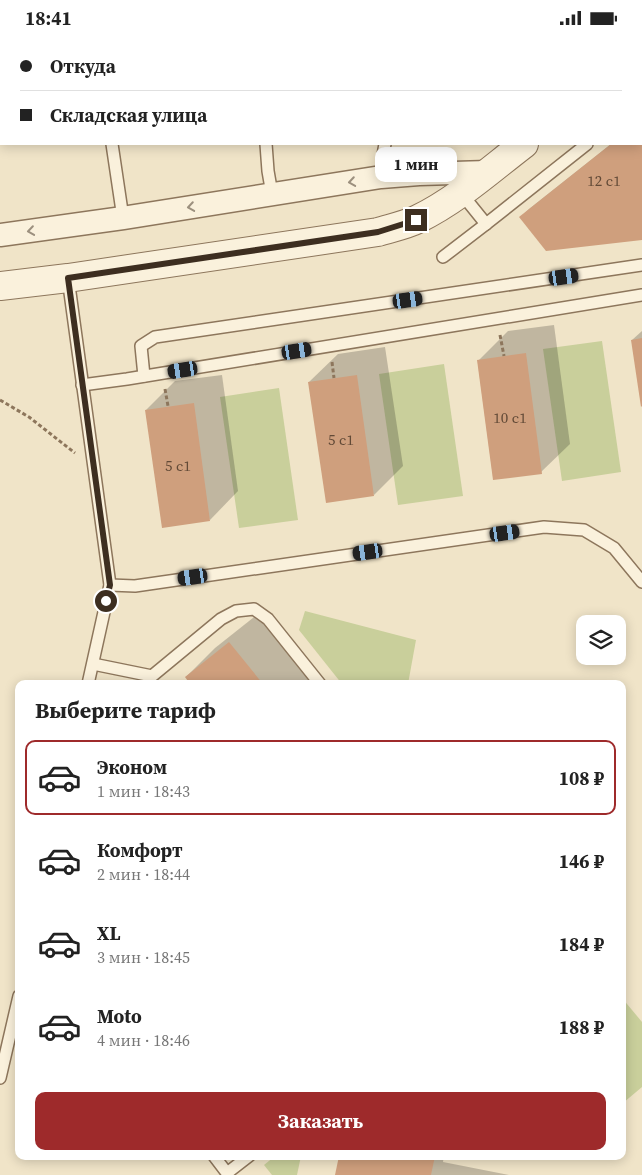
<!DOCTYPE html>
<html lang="ru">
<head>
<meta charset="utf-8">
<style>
  body { margin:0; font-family:"Source Serif 4",serif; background:#f2f2f2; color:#222; height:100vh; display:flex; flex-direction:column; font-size:19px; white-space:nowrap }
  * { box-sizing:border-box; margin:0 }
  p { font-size:16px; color:#767676 }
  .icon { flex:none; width:28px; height:28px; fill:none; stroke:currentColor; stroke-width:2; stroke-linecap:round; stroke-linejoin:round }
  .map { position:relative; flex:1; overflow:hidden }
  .panel { position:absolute; left:15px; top:645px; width:611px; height:480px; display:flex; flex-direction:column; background:#fff; border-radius:10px; box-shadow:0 2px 12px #0003 }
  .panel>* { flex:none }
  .banner { position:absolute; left:0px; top:0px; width:642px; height:110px; box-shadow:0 2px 12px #0003; display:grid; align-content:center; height:110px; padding:0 20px; background:#fff }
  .controls { position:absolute; left:576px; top:580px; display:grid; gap:10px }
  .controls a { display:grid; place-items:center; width:50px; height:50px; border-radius:10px; background:#fff; box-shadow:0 2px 12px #0003; font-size:25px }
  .end { position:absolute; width:22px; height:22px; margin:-11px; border:6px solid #3d2e20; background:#fff; box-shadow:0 0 0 2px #fff }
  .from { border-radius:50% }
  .bubble { position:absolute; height:35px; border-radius:10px; background:#fff; box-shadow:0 2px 12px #0003; font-size:16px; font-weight:700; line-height:35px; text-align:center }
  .car { position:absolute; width:15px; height:30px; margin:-15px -8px; border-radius:6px; box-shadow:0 0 4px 1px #0007; background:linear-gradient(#222 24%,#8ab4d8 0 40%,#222 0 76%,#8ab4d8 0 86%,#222 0) }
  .banner b { display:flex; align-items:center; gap:18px; height:48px; font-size:19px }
  .banner b+b { border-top:1px solid #e0e0e0 }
  .banner i { width:12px; height:12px; background:#222 }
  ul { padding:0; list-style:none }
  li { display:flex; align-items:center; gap:15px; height:75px; margin:0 10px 8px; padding:0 10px; border:2px solid transparent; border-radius:10px }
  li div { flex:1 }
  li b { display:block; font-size:19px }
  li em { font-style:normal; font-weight:700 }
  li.selected { border-color:#9e2a2b }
  li>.icon { width:45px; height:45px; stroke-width:1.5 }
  h2 { padding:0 20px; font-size:22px; line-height:60px }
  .action { display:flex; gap:10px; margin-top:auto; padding:10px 20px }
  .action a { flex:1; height:58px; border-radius:10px; background:#9e2a2b; color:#fff; font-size:20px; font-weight:700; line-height:58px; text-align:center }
  .status { display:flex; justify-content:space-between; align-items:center; height:35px; padding:0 25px; background:#fff; direction:ltr }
  .status svg { height:14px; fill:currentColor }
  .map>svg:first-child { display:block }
</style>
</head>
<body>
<div class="status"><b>18:41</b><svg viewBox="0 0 49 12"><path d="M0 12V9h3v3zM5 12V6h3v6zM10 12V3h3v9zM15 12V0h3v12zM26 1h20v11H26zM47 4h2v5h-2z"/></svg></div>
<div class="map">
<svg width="642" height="1140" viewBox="0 0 642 1140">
  <rect width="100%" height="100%" fill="#f0e4c8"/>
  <g fill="#c9cf9b">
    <polygon points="602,306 621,437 562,446 543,314"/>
    <polygon points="444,329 463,461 398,470 379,339"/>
    <polygon points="279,353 298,485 239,493 220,362"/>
    <polygon points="305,576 416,605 408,649 342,649 299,595"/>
    <polygon points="622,963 642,987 642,1052 623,1068"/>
    <polygon points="275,1121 301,1121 297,1140 272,1140 264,1130"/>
  </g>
  <g fill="#0003">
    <polygon points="641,84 642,84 642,204 521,182 529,174 611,109 641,109"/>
    <polygon points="554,290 570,409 541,437 479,325 508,296"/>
    <polygon points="642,296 642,371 632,305"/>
    <polygon points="385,312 403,431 374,460 309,347 338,319"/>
    <polygon points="222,340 238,456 210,485 146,375 175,346"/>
    <polygon points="258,579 315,649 192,649 186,642 215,613"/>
    <polygon points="340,1121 444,1121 443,1127 509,1140 337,1140"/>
  </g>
  <g fill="#cf9f7d">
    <polygon points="611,109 642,109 642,205 546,216 519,182"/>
    <polygon points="642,303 642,371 641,372 631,305"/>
    <polygon points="526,318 542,439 493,445 477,325"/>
    <polygon points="357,340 374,461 326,468 308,347"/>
    <polygon points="194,368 210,486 162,493 145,375"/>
    <polygon points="229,607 263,649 190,649 185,642"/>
    <polygon points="339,1121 435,1121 431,1140 335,1140"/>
  </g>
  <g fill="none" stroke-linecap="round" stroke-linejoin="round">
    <g stroke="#8d765c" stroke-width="14">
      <g id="service">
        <polyline points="253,0 253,1"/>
        <polyline points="455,0 456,1"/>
        <polyline points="522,1 523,0"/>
        <polyline points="641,65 642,64"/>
        <polyline points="112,109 123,183"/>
        <polyline points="266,109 268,136 272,159"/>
        <polyline points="385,109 383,120 388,141"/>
        <polyline points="461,158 486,189"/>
        <polyline points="443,222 486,189 587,109"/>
        <polyline points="68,243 110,550 88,649"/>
        <polyline points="144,341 141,311 155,302 642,230"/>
        <polyline points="82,350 127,344 642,260"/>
        <polyline points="110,550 135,551 544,492 584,495 614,513 642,547"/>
        <polyline points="93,629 152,641 221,584 236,576 254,574 268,584 320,649"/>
        <polyline points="0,1043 19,961"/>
        <polyline points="214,1121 227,1138 249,1121"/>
      </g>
    </g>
    <g stroke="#8d765c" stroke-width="25">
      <polyline id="minor" points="0,200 123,183 381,142 419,139 488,137"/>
    </g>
    <g stroke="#8d765c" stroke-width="30">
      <g id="tertiary">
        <polyline points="641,17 642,16"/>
        <path d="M 0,251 L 68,243 L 378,197 C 391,193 406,190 418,184 C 457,165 490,135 524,109"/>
      </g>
    </g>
    <g stroke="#8d765c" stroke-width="3" stroke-dasharray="4 2.5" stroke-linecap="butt">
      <polyline points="301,1 303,0"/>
      <polyline points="500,300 504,321"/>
      <polyline points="332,327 334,343"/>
      <polyline points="165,354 168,371"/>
      <polyline points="0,365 29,382 75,418"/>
    </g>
    <use href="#service" stroke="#faf1dc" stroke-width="11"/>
    <use href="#minor" stroke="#faf1dc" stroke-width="22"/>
    <use href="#tertiary" stroke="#faf1dc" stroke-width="28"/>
  </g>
  <defs><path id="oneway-chevron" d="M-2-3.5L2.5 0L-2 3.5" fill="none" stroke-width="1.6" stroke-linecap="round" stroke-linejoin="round" transform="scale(1.25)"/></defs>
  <g stroke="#9c907e">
    <use href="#oneway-chevron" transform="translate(352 147) rotate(171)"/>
    <use href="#oneway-chevron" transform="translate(191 172) rotate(171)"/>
    <use href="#oneway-chevron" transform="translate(31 196) rotate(172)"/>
  </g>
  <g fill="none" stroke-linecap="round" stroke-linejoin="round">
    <polyline stroke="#3d2e20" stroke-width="6" points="106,566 110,550 68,243 378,197 416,185"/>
  </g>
  <g text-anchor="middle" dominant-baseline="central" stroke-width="5" stroke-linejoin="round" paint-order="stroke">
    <g font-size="15" fill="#624a37">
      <text x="604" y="145">12 с1</text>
      <text x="510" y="382">10 с1</text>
      <text x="341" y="404">5 с1</text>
      <text x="178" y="430">5 с1</text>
    </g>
  </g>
</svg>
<div class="controls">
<a><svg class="icon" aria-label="layers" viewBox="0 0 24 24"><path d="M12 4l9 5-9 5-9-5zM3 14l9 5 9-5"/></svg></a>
</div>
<i class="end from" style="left:106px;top:566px"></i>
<i class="end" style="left:416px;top:185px"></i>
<div class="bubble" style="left:375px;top:112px;width:82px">1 мин</div>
<i class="car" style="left:564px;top:242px;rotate:82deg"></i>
<i class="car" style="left:408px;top:265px;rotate:82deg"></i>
<i class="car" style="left:297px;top:316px;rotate:81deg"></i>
<i class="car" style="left:183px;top:335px;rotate:261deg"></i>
<i class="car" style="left:505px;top:498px;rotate:82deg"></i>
<i class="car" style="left:368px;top:517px;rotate:262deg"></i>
<i class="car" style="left:193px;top:542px;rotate:262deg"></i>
<div class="banner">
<b><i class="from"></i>Откуда</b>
<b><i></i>Складская улица</b>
</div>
<section class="panel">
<h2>Выберите тариф</h2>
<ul>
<li class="selected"><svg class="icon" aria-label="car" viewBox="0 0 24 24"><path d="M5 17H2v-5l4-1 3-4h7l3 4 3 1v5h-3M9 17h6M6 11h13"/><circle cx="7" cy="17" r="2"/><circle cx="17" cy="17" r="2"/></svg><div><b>Эконом</b><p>1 мин · 18:43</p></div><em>108 ₽</em></li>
<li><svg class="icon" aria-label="car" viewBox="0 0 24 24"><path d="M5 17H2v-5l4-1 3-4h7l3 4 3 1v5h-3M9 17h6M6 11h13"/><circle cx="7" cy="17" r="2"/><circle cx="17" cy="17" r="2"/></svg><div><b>Комфорт</b><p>2 мин · 18:44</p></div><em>146 ₽</em></li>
<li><svg class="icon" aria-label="car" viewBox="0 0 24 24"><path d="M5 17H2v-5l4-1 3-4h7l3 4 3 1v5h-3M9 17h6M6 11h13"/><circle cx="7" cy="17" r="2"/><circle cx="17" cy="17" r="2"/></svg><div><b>XL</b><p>3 мин · 18:45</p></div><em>184 ₽</em></li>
<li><svg class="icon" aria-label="car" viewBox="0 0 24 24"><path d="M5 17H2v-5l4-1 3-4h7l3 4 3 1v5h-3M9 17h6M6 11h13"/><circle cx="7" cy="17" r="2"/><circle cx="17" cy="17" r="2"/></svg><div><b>Moto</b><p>4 мин · 18:46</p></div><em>188 ₽</em></li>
</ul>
<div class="action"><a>Заказать</a></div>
</section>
</div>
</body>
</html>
